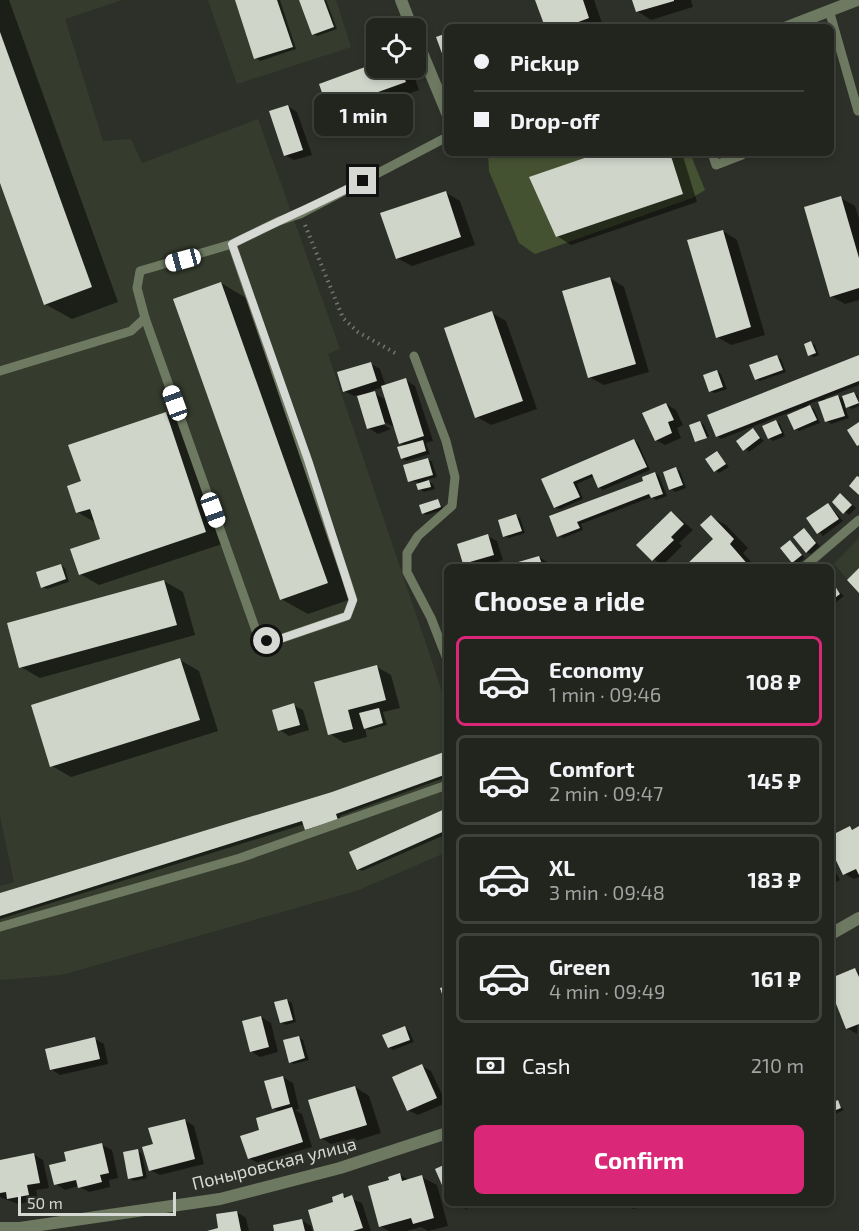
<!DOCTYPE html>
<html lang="en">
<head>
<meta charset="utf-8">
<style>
  body { margin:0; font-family:"Exo 2",sans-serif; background:#2a2c27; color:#f1f3f6; height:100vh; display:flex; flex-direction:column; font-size:22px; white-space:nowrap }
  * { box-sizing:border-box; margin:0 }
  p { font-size:20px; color:#a2a4a4 }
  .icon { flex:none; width:33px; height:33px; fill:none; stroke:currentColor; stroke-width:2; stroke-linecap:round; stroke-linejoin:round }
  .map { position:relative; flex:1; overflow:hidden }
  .sheet { position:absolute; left:444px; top:564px; width:390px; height:642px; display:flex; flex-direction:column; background:#22241e; border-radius:9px; box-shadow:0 3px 9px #0003,0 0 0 2px #3f413c }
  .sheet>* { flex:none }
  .banner { position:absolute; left:444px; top:24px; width:390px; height:132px; border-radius:9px; box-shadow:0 3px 9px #0003,0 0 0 2px #3f413c; display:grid; align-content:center; height:132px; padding:0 30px; background:#22241e }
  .buttons { position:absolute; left:366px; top:18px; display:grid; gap:12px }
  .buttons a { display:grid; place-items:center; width:60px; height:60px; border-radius:9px; background:#22241e; box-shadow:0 3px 9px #0003,0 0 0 2px #3f413c; font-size:30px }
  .scale { position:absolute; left:18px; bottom:15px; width:158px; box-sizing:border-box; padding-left:6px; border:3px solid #d6d8d3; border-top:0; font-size:16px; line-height:21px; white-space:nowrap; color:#d6d8d3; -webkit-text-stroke:4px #2d3028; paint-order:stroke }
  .end { position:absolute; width:27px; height:27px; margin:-14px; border:8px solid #d6d8d3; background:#111; box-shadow:0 0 0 3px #111 }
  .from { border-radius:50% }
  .bubble { position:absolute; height:42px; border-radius:9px; background:#22241e; box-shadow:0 3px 9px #0003,0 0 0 2px #3f413c; font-size:20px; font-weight:700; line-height:42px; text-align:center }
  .car { position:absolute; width:18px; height:36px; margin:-18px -9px; border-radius:8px; box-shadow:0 0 4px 2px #0007; background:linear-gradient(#fff 24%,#345 0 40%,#fff 0 76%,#345 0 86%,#fff 0) }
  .banner b { display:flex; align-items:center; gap:21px; height:57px; font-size:22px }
  .banner b+b { border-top:2px solid #3f413c }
  .banner i { width:15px; height:15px; background:#f1f3f6 }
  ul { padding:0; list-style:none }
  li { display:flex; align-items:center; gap:18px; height:90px; margin:0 12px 9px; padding:0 18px; border:3px solid #3f413c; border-radius:9px }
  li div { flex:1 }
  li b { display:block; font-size:22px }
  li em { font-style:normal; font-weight:700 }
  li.selected { border-color:#db2777 }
  li>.icon { width:54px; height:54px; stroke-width:1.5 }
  h2 { padding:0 30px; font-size:27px; line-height:72px }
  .pay { display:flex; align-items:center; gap:15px; height:66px; padding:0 30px; font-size:22px }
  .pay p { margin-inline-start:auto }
  .action { display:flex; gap:12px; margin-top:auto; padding:12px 30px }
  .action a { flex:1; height:69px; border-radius:9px; background:#db2777; color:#fff; font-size:24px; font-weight:700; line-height:69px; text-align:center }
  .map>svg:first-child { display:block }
</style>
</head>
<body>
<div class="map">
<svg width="859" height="1231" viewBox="0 0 859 1231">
  <rect width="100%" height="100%" fill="#2d3028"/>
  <g fill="#353b2d">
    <polygon points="0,0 122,0 65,19 103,141 131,139 142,163 258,119 340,349 328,354 447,706 447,852 359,890 62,975 0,980 0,886 14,882 0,816"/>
    <polygon points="208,0 336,0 351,47 237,84"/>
    <polygon points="859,538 859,593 834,564"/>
  </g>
  <polygon fill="#455232" points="491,153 690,153 705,190 692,198 535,254 519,243 489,171 488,154"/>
  <g fill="#0007" fill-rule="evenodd">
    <polygon points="0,0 9,0 118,302 72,319 45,304 0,179"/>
    <polygon points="236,0 280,0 296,49 260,61 256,58"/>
    <polygon points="301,0 326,0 337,29 317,36 313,34"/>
    <polygon points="537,0 594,0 603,26 546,27"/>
    <polygon points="633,0 691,0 693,7 651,20 637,11"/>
    <polygon points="376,65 376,68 411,68 419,90 344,117 330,109 321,85"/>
    <polygon points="288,106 297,112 312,155 294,160 285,155"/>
    <polygon points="603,153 682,153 697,202 571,245 557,236"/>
    <polygon points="445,192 460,201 475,245 412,266 397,258"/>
    <polygon points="841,198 855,206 859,219 859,300 845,304 831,296"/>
    <polygon points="723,231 737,240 765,335 731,345 717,337"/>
    <polygon points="610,278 624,287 649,372 604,385 589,377"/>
    <polygon points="221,283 248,299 354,598 308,614 281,599"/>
    <polygon points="492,313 506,321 537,409 491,425 477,417"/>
    <polygon points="811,343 815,345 819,355 814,357 810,355"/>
    <polygon points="777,357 781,359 786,372 760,381 756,379"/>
    <polygon points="859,357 859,385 825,398 826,400 838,396 845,401 854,393 858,396 859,406 852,409 844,405 849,418 831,424 827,421 819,400 807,405 814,409 820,423 799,431 795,429 803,407 721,439 717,436"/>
    <path d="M 371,364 L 380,369 L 386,387 L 406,380 L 415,386 L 433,441 L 426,443 L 430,454 L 406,461 L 402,458 L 406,446 L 400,443 L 396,428 L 379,419 L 377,421 L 391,429 L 378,434 L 369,428 L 358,395 L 354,396 L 344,391 ZM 383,387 L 386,400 L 371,391 Z"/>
    <polygon points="717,371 721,374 727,389 715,393 710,391"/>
    <polygon points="666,404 676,410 683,425 677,428 681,438 665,445 656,440"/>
    <polygon points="166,413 185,424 225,543 99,585 80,574 102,540 96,523 77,512 82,482"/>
    <polygon points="700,422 704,425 709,436 698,442"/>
    <polygon points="776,422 780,424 785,436 773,441 769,438"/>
    <polygon points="753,430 764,441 749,452 738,441"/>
    <polygon points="634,440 638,443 650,470 603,490 599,487 594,476 577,484 583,499 560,509 555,507 543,480"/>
    <polygon points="717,453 729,467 719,473 715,470"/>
    <polygon points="428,459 432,462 437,477 426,480 433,484 435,489 424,492 420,489 418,482 410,481"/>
    <polygon points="676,469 680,471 686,488 675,492 671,489 664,473"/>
    <polygon points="655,473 659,476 667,496 656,500 652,497 581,524 583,530 563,538 558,535 551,517 645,481"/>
    <polygon points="841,495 856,508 849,515 834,502"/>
    <polygon points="437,500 444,509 427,515 423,513"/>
    <polygon points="828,504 843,521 823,536 808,519"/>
    <polygon points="672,512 693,530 679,543 682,546 662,566 638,545"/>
    <polygon points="516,516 520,518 525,533 509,538 504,536"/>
    <polygon points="711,517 726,525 748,548 743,553 756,567 688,567 715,539"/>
    <polygon points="804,530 820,546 811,554 806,552"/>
    <polygon points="488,536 497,541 503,560 480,567 471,567 464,563"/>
    <polygon points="790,542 805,558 797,564 793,562"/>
    <polygon points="539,557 549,563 550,567 508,567"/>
    <polygon points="61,565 65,568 69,582 47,589 42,587"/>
    <polygon points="164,581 183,592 195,635 40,678 21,667"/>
    <polygon points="835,588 844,596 831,606 831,591"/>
    <polygon points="180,660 199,671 218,731 71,777 52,766"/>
    <polygon points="377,667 391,675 400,708 383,712 387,725 369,730 365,728 367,737 344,743 330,734"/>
    <polygon points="293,705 303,710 309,730 289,736 280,730"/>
    <polygon points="447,753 447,777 340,816 341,822 311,831 305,824 0,919 0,895 332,793"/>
    <polygon points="447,810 447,834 362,871 358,869"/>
    <polygon points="850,828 855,830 859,828 859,877 854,879 845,874 831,847 831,842"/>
    <polygon points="831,864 840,880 831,885"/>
    <polygon points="855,969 859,972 857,1034 847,1028 831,987 831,979"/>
    <polygon points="287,1000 292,1003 296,1022 286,1025 281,1022"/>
    <polygon points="261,1017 271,1023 278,1052 260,1057 251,1051"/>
    <polygon points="405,1028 409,1031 414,1042 393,1050 389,1047"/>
    <polygon points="298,1037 303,1040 309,1060 294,1064 290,1062"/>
    <polygon points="95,1039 104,1044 108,1064 60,1075 51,1069"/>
    <polygon points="422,1066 431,1071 446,1103 418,1115 408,1110"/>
    <polygon points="283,1077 293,1083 299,1109 295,1110 302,1114 312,1147 258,1163 249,1158 261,1131 280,1112 273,1108"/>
    <polygon points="355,1087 369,1096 381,1133 336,1147 321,1138"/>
    <polygon points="837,1102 844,1110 831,1116 831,1105"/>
    <polygon points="184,1120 194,1126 204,1164 160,1175 150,1170 154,1145"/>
    <polygon points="102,1145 112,1150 118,1178 109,1180 110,1187 89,1192 78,1186 65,1190 56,1184 68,1162"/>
    <polygon points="138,1151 142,1154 147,1178 134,1181 129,1178"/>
    <polygon points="33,1154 43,1160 49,1188 36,1190 38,1200 18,1204 0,1197 0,1162"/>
    <polygon points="400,1175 409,1180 422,1177 437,1185 448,1226 428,1231 421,1227 406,1231 389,1231 380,1226 391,1181"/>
    <polygon points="342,1195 362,1203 371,1231 316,1231"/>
    <polygon points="457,1203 480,1203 466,1209"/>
    <polygon points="577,1203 594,1203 583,1208"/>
    <polygon points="628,1203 652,1203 652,1204 633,1209"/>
    <polygon points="237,1212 246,1218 249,1231 209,1231 220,1229"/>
    <polygon points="301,1220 311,1226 312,1231 276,1231"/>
  </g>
  <g fill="#d0d5ca">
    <polygon points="235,0 277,0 293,47 254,59"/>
    <polygon points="299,0 324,0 334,27 312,35"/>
    <polygon points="535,0 583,0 589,18 565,27 545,27"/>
    <polygon points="632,0 674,0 674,1 636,12"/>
    <polygon points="0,32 92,287 44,305 0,183"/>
    <polygon points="447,33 447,67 436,37"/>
    <polygon points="376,63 376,68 400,68 406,82 328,110 319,84"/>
    <polygon points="288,105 303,150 284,156 269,111"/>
    <polygon points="599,153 670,153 683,194 556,237 529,177"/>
    <polygon points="446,191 461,237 396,259 380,213"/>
    <polygon points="841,196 859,258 859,288 830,297 804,207"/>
    <polygon points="723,230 751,327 716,338 687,240"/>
    <polygon points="610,277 636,364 588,378 562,291"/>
    <polygon points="221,282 328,583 280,600 173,299"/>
    <polygon points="492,311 523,401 475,418 444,328"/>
    <polygon points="811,341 816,353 808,356 804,344"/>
    <polygon points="777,355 783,370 755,380 749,365"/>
    <polygon points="859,355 859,381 716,437 707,415"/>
    <polygon points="371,362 377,381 343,392 337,372"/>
    <polygon points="717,370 723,387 709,392 703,375"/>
    <polygon points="406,378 424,436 399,444 381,386"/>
    <polygon points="375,391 385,424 367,429 357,396"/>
    <polygon points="854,392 859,403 846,408 842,396"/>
    <polygon points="838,395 845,416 825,422 818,402"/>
    <polygon points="666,403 674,420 668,422 672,433 655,441 642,413"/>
    <polygon points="810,405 817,420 794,430 787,415"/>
    <polygon points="166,412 206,532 79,575 70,549 100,539 90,509 76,513 67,486 81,481 68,445"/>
    <polygon points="776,420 782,433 768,439 762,426"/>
    <polygon points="700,421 707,438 695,442 689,425"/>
    <polygon points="859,422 859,445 857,446 847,430"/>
    <polygon points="753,428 760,438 743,451 736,441"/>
    <polygon points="634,439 647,467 598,488 592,474 573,482 580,497 554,508 541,479"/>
    <polygon points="423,440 426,451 401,459 397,447"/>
    <polygon points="717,451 726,464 714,472 705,459"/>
    <polygon points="428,458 433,475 408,482 403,465"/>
    <polygon points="676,467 683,485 669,490 663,472"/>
    <polygon points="655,472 663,494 651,498 649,494 577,522 580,528 557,537 549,516 643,481 642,477"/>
    <polygon points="857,476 859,477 859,495 849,486"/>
    <polygon points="429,480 431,487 418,490 416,484"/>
    <polygon points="840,493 852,505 843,514 832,502"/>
    <polygon points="438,499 441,507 422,514 419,505"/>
    <polygon points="828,503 839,519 817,534 806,518"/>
    <polygon points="671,511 684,524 671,537 674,540 652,561 636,545"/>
    <polygon points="516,514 522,531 503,537 498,520"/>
    <polygon points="711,515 734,539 730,544 750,567 684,567 713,539 700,525"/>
    <polygon points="804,528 816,543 806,553 793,537"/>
    <polygon points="488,534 494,555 463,564 457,544"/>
    <polygon points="790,540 802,555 792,563 780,548"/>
    <polygon points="539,556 543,567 505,567 505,566"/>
    <polygon points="61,564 66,579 41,588 36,572"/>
    <polygon points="859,568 859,593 847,580"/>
    <polygon points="164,580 177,625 19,668 7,623"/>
    <polygon points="835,586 840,594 831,601 831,589"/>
    <polygon points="180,658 200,720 50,767 31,705"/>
    <polygon points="377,665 386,700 348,710 353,729 328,735 314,682"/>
    <polygon points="294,703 300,725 278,731 272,710"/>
    <polygon points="379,708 383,723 364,729 359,713"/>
    <polygon points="447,751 447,774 336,814 338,820 305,830 302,821 0,916 0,893 332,792"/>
    <polygon points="447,808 447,830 357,870 349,852"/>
    <polygon points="850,826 852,830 859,826 859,875 856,869 843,875 831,850 831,840 836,838 834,834"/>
    <polygon points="855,968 859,977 859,1024 846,1029 831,991 831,978"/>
    <polygon points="447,986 447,1009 440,988"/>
    <polygon points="287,999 293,1020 280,1023 274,1002"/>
    <polygon points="261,1016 269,1047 250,1052 242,1021"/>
    <polygon points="405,1026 410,1040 388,1048 382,1035"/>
    <polygon points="299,1036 305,1058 289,1063 283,1040"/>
    <polygon points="95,1037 100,1059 50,1070 45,1049"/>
    <polygon points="422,1064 437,1098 407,1111 392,1077"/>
    <polygon points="283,1076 290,1104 272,1109 264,1081"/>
    <polygon points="355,1086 367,1125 320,1139 308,1100"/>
    <polygon points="838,1100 841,1108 831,1112 831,1103"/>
    <polygon points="292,1107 303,1142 248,1159 240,1136 259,1130 256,1118"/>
    <polygon points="185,1119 195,1159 149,1171 142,1147 153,1144 148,1128"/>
    <polygon points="102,1143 109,1173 100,1175 102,1182 78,1188 76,1180 54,1185 49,1165 66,1161 64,1152"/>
    <polygon points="138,1149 143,1176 128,1179 123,1152"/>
    <polygon points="34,1153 40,1183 27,1185 29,1195 7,1199 6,1192 0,1193 0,1160"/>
    <polygon points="447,1159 447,1191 445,1192 435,1169 446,1164 444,1161"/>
    <polygon points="400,1173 402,1181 422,1175 434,1218 413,1224 411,1218 379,1227 368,1186 389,1180 388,1177"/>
    <polygon points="343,1193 344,1198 352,1195 363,1228 353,1231 314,1231 308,1210 333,1202 332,1197"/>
    <polygon points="627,1203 641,1203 641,1204 628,1207"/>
    <polygon points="237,1211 241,1231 207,1231 218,1228 216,1214"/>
    <polygon points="302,1219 305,1231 274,1231 273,1225"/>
  </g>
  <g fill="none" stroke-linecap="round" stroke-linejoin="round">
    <polyline stroke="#73766f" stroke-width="4" stroke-dasharray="1.5 4.5" stroke-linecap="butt" points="305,225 343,318 358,332 395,353"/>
    <g stroke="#6e7961" stroke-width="9">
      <polyline points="829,10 858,111"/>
      <polyline points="712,153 716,165 742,155"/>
      <polyline points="145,318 259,639 274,641 347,616 353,600 345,575 232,244"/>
      <polyline points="414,356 446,441 455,477 452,506 418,536 407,553 407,572 431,618 447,659"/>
      <polyline points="0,371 131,331 145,318 137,288 140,271 232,244 279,221 300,214 447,137"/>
      <polyline points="804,567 859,520"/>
      <polyline points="0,927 240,858 447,785"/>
    </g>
    <g stroke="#6e7961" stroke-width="12">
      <polyline points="401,0 412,28"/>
      <polyline points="787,27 857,0"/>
      <polyline points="416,38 447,113"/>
      <polyline points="831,934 859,918"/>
      <polyline points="0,1228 20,1228 220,1199 340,1168 447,1133"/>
    </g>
  </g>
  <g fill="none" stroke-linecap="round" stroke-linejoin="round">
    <path stroke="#d6d8d3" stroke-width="8" d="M 267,641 L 274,641 L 347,616 L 353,600 L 308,460 L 232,244 C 276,222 320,203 363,181"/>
  </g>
  <g text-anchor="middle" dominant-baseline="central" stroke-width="6" stroke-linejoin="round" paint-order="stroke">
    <g font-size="18" fill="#d6d8d3" stroke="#2d3028">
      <text transform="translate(274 1163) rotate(-14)">Поныровская улица</text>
    </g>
  </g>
</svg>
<div class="buttons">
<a><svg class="icon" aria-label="locate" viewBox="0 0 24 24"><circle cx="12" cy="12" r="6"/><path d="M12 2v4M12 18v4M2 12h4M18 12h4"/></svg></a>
</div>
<div class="scale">50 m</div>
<i class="end from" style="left:267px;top:641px"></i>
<i class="end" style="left:363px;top:181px"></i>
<div class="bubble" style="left:314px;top:94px;width:99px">1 min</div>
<i class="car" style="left:183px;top:260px;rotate:255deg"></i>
<i class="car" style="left:175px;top:403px;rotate:340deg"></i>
<i class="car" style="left:213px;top:510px;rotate:160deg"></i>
<div class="banner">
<b><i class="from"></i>Pickup</b>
<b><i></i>Drop-off</b>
</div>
<section class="sheet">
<h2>Choose a ride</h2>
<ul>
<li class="selected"><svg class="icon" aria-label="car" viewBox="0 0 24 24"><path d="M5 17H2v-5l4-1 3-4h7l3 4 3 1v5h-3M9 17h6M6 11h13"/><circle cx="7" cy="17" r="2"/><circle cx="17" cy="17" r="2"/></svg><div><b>Economy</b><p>1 min · 09:46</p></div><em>108 ₽</em></li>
<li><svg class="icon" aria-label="car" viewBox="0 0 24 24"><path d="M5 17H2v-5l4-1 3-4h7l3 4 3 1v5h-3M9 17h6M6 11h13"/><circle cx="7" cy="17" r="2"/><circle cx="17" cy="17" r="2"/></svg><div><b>Comfort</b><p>2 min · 09:47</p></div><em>145 ₽</em></li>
<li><svg class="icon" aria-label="car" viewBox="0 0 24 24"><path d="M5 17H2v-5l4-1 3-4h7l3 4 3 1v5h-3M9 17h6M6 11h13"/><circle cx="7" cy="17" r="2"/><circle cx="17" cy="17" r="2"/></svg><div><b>XL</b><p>3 min · 09:48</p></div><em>183 ₽</em></li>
<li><svg class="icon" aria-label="car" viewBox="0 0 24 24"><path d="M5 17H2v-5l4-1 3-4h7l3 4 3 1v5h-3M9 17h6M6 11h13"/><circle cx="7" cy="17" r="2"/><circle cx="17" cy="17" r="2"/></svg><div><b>Green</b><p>4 min · 09:49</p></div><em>161 ₽</em></li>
</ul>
<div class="pay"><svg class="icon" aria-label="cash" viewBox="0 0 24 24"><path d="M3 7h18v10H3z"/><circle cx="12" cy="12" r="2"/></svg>Cash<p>210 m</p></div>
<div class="action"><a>Confirm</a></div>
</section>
</div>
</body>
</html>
